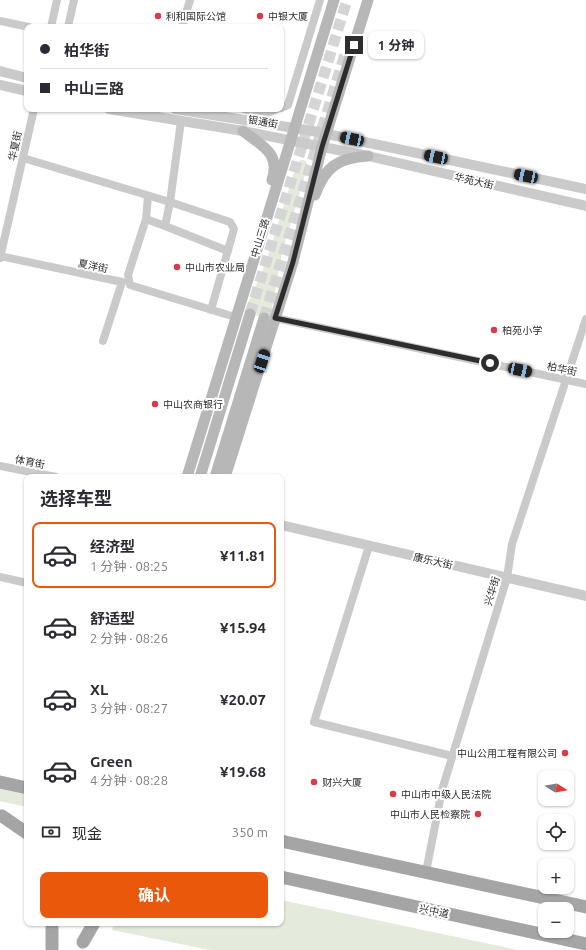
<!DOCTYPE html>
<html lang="zh">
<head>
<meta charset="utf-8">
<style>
  body { margin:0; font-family:Ubuntu,"Noto Sans SC",sans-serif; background:#f7f7f7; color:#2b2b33; height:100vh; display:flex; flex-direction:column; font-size:15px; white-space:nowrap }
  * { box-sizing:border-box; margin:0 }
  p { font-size:13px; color:#7c7c81 }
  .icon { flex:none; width:22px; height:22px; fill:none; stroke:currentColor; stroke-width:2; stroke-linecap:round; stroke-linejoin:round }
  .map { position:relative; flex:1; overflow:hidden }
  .drawer { position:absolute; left:24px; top:474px; width:260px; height:452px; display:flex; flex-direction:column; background:#fff; border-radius:8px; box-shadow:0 1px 3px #0004 }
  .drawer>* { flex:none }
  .guide { position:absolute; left:24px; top:24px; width:260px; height:88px; border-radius:8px; box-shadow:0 1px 3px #0004; display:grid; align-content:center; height:88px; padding:0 16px; background:#fff }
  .needle { width:26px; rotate:101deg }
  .tools { position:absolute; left:538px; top:770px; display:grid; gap:8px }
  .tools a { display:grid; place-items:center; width:36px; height:36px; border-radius:8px; background:#fff; box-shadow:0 1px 3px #0004; font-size:20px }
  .end { position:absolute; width:18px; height:18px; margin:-9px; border:5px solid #2d2d2d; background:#fff; box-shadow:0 0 0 2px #fff }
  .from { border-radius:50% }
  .bubble { position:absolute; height:28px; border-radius:8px; background:#fff; box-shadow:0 1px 3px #0004; font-size:13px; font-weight:700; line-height:28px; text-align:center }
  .car { position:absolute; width:12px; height:24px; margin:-12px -6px; border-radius:5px; box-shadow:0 0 3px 1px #0007; background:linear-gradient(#222 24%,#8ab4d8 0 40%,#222 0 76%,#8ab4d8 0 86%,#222 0) }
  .guide b { display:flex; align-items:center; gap:14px; height:38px; font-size:15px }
  .guide b+b { border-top:1px solid #e1e1e2 }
  .guide i { width:10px; height:10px; background:#2b2b33 }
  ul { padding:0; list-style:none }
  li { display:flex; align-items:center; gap:12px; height:66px; margin:0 8px 6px; padding:0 8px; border:2px solid transparent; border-radius:8px }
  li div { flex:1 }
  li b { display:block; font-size:15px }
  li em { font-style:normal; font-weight:700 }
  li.current { border-color:#ea580c }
  li>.icon { width:36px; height:36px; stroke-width:1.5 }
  h2 { padding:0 16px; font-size:18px; line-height:48px }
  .pay { display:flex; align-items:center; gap:10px; height:44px; padding:0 16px; font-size:15px }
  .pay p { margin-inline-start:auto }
  .cta { display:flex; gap:8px; margin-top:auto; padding:8px 16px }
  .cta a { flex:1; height:46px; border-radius:8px; background:#ea580c; color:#fff; font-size:16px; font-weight:700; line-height:46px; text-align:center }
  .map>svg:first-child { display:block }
</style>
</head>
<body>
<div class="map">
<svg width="586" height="950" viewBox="0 0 586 950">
  <rect width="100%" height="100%" fill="#fff"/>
  <g fill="#e4eadc">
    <polygon points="301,160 304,160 308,165 282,253 270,319 244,312 265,265 297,163"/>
    <polygon points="0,789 27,795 27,807 0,801"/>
    <polygon points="281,900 518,950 210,950 112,930 115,923 281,923"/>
  </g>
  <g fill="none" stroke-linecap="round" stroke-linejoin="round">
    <g stroke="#d5d5d5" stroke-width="11" stroke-dasharray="11 5.5" stroke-linecap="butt">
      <polyline points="250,314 347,0"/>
      <polyline points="264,318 346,51"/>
    </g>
    <g stroke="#cacaca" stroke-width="8">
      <polyline points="0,21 29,27"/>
      <polyline points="51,27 57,0"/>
      <polyline points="68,27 74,0"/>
      <polyline points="182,27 190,0"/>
      <polyline points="281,108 288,105 320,0"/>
      <polyline points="244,109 265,114 277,109"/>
      <polyline points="23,158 170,202 181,121"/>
      <polyline points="148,196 146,219 128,275 130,285 235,317"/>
      <polyline points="146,219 165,226"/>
      <polyline points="0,256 122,282 103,341"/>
      <polyline points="0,258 34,109"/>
      <polyline points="211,310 234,229 230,222 170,202 165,226 228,251"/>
      <polyline points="275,318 586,384"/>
      <polyline points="0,466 56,477"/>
      <polyline points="369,546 314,722 452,756"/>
      <polyline points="0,577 27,583"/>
      <polyline points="426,872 442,790 507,578 512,544 586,319"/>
    </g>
    <g stroke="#cacaca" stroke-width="10">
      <polyline points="0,71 27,78"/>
      <polyline points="0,85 27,91"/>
      <polyline points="109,109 243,131 368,156 586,206"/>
      <polyline points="175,109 313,131 586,189"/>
      <polyline points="281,525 586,596"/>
    </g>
    <g stroke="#b7b7b7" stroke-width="11">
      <path d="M 243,131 C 262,146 281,153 272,180"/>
      <path d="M 315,195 C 325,166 339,158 368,156"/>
      <polyline points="187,477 334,0"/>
      <polyline points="200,477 250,314"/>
      <polyline points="215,477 264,318"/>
      <polyline points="225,477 293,262 322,147 368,0"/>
    </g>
    <g stroke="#a5a5a5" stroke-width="13">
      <polyline points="0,782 27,788"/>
      <polyline points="2,816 27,833"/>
      <polyline points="281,841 586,907"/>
      <polyline points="281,877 586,944"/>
      <polyline points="83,942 94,923"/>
      <polyline points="52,948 52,923"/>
    </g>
  </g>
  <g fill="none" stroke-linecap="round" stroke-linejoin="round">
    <polyline stroke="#2d2d2d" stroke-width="5" points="354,45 322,147 293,262 275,318 490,363"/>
  </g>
  <g fill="#da3a49" stroke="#fff" stroke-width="1.5">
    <circle cx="158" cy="16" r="4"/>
    <circle cx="260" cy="16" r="4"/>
    <circle cx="177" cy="267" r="4"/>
    <circle cx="494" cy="330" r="4"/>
    <circle cx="155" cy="404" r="4"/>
    <circle cx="565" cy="753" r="4"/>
    <circle cx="314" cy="782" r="4"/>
    <circle cx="393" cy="794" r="4"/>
    <circle cx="478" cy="814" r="4"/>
  </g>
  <g text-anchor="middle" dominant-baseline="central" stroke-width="4" stroke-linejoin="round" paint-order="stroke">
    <g font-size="10" fill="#2d2d2d" stroke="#fff" text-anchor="start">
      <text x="166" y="16">利和国际公馆</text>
      <text x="268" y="16">中银大厦</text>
      <text x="185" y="267">中山市农业局</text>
      <text x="502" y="330">柏苑小学</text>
      <text x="163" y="404">中山农商银行</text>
      <text x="557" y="753" text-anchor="end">中山公用工程有限公司</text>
      <text x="322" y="782">财兴大厦</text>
      <text x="401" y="794">中山市中级人民法院</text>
      <text x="470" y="814" text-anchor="end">中山市人民检察院</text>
    </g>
    <g font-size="10" fill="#2d2d2d" stroke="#fff">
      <text transform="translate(263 122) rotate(10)">银通街</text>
      <text transform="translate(15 146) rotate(-78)">华夏街</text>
      <text transform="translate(474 181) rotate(13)">华苑大街</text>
      <text transform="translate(260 238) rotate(-73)">中山三路</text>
      <text transform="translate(93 266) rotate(12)">夏洋街</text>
      <text transform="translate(562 369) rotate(12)">柏华街</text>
      <text transform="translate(30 462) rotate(11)">体育街</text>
      <text transform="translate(433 561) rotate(13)">康乐大街</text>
      <text transform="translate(492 591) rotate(-73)">兴华街</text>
      <text transform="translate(434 911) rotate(12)">兴中道</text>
    </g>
  </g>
</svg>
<div class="tools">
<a><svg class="needle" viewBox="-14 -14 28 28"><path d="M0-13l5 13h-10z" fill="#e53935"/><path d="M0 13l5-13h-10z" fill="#7c7c81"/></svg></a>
<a><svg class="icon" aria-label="locate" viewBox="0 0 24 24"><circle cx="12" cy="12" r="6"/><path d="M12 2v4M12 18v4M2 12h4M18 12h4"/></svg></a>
<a>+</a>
<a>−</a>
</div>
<i class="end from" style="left:490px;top:363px"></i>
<i class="end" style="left:354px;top:45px"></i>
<div class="bubble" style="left:368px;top:31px;width:56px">1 分钟</div>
<i class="car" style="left:352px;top:139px;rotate:282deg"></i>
<i class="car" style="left:436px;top:157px;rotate:282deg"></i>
<i class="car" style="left:526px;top:176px;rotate:282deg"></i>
<i class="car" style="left:262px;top:361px;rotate:18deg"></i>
<i class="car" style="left:520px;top:370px;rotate:102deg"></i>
<div class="guide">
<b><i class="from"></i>柏华街</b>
<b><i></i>中山三路</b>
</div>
<section class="drawer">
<h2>选择车型</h2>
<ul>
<li class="current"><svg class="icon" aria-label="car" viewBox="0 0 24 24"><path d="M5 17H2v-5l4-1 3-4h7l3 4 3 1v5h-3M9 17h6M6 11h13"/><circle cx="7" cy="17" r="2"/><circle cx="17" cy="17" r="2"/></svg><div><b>经济型</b><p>1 分钟 · 08:25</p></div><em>¥11.81</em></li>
<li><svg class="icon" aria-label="car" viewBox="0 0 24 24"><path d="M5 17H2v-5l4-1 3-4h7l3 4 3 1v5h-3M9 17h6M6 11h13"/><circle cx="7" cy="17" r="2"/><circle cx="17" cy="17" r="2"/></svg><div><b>舒适型</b><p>2 分钟 · 08:26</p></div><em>¥15.94</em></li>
<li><svg class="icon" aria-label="car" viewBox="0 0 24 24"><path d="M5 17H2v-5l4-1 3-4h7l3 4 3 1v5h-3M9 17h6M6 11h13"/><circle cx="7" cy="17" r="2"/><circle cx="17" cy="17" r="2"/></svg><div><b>XL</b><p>3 分钟 · 08:27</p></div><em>¥20.07</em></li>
<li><svg class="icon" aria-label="car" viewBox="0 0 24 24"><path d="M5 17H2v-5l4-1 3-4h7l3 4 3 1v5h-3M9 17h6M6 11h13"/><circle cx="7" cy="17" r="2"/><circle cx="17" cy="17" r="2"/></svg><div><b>Green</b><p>4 分钟 · 08:28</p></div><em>¥19.68</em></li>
</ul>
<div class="pay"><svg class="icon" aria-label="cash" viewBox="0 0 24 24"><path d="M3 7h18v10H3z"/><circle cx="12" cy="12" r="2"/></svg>现金<p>350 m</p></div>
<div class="cta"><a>确认</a></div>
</section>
</div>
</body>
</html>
